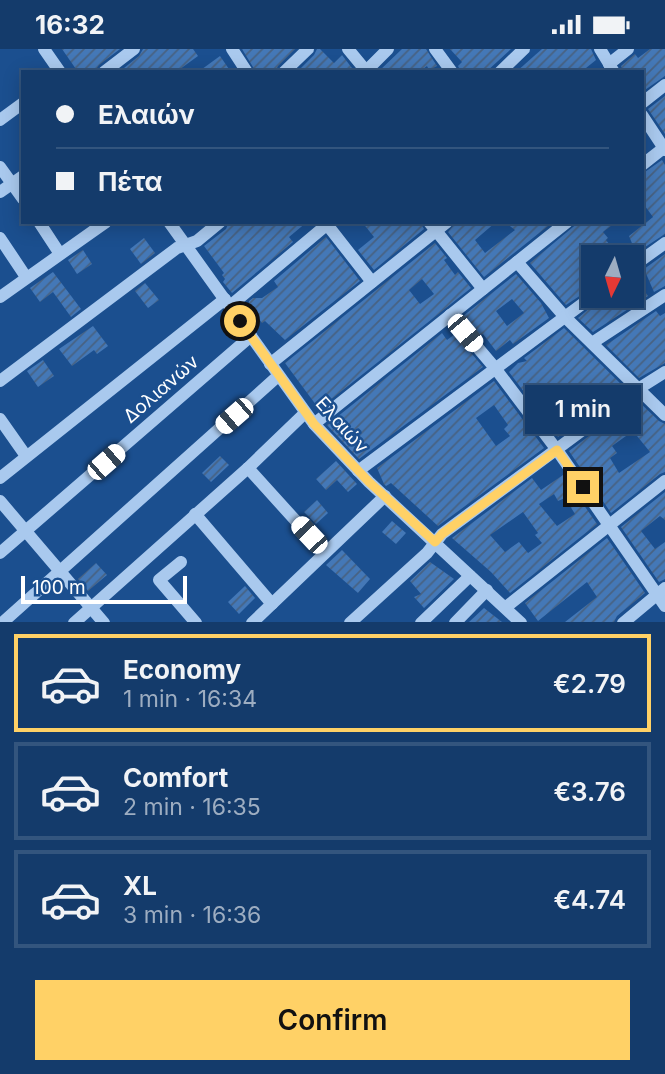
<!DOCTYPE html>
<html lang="en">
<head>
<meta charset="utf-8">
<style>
  body { margin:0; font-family:Inter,sans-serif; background:#214673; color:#f1f3f6; height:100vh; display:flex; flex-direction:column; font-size:26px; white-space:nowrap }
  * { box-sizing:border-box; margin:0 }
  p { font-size:23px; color:#9dadc1 }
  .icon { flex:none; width:38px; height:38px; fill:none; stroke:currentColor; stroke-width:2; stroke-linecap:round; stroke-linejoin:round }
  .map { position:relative; height:573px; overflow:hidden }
  .drawer { display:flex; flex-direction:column; background:#143b6b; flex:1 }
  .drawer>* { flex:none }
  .top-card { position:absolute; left:21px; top:21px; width:623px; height:154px; border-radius:0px; box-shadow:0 4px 18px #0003,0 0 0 2px #33557e; display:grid; align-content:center; height:154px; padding:0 35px; background:#143b6b }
  .needle { width:46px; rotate:185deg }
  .fabs { position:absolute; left:581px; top:196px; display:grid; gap:14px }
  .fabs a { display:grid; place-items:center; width:63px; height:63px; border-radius:0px; background:#143b6b; box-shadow:0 4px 18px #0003,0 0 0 2px #33557e; font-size:35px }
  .scale { position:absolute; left:21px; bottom:18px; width:166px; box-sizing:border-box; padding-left:7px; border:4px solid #fff; border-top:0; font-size:19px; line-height:24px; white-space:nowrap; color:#fff; -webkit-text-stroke:5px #1b4f8f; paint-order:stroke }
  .end { position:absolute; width:32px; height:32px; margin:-16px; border:9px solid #ffd166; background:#111; box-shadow:0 0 0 4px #111 }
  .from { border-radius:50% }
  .bubble { position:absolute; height:49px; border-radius:0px; background:#143b6b; box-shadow:0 4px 18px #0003,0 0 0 2px #33557e; font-size:23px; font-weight:600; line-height:49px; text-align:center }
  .car { position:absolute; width:21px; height:42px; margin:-21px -10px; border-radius:9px; box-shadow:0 0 5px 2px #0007; background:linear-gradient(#fff 24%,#345 0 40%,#fff 0 76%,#345 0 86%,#fff 0) }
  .top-card b { display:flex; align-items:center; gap:24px; height:66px; font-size:26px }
  .top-card b+b { border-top:2px solid #33557e }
  .top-card i { width:18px; height:18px; background:#f1f3f6 }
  ul { padding:12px 0 0; list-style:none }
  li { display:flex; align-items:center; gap:21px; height:98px; margin:0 14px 10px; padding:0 21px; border:4px solid #33557e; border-radius:0px }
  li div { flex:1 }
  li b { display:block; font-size:26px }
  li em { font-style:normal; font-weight:600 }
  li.active { border-color:#ffd166 }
  li>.icon { width:63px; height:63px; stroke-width:1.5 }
  .action { display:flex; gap:14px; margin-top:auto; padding:14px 35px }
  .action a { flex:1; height:80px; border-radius:0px; background:#ffd166; color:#111; font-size:28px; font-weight:600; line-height:80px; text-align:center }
  .status { display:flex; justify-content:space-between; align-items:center; height:49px; padding:0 35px; background:#143b6b; direction:ltr }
  .status svg { height:19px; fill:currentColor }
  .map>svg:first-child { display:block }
</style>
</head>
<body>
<div class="status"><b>16:32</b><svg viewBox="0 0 49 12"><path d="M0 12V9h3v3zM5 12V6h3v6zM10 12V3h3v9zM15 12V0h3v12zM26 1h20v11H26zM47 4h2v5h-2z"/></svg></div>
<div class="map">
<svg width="665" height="574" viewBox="0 0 665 574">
  <defs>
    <pattern id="building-hatch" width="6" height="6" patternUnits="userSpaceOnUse" patternTransform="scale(1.75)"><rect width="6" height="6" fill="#4478b7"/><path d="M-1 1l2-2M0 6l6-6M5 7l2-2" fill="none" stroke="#486282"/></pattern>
  </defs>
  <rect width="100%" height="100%" fill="#1b4f8f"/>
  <g fill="url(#building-hatch)" fill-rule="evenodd">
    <polygon points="62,0 120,0 99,16 94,23 78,23"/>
    <polygon points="143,0 193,0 198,7 176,23 119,23 139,7"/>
    <polygon points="242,0 295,0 278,17 275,23 256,23"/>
    <polygon points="317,0 320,0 334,14 342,6 355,23 297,23 314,6"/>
    <polygon points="402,0 426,0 437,17 429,21 427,17 419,23 414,19 409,23 378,23"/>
    <polygon points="450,0 511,0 486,23 461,23 458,17 462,13"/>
    <polygon points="542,0 591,0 596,11 581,23 516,23"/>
    <polygon points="650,0 665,0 665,27 642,43 642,23 623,23 621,17 635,5 638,9"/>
    <polygon points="220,7 231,23 198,23"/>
    <polygon points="665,47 665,85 648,60"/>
    <polygon points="662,111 665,116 665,185 636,204 629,187 653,168 642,153 642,125"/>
    <polygon points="229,173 307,173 289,188 293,193 232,244 223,233 225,230 222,226 224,224 204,197 226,180"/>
    <polygon points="362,173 420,173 424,180 374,221 358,201 374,188"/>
    <polygon points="456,173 496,173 475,191 485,204 515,181 505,173 553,173 484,228 448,183"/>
    <polygon points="579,173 616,173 603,183 608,189 606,191 619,208 593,208 593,238 566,256 530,214"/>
    <polygon points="326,188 360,232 285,291 265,272 262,274 259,270 254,269 253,262 249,258 249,252 253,249 262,249 278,238 274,232"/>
    <polygon points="144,189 155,204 141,215 130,200"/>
    <path d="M 435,194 L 447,209 L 444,211 L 455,226 L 458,223 L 471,239 L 319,360 L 285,314 ZM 422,230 L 434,245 L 420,255 L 409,241 Z"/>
    <polygon points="83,201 92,215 77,225 68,211"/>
    <polygon points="665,205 665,237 654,243 644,220"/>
    <polygon points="53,223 81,260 71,268 53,243 40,253 30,239"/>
    <path d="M 516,225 L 541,254 L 549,269 L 513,295 L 510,291 L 496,302 L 483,285 L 479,287 L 463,267 ZM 512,250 L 524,264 L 507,277 L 496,262 Z"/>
    <polygon points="633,227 648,247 593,283 578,269 604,247 632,247"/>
    <polygon points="145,234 159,251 148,259 135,242"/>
    <polygon points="656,262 660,267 665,264 665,314 639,329 606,296"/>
    <polygon points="93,277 108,297 97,305 94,301 72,317 59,300"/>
    <polygon points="564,279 625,339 558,388 509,323 518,314 527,312 524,309"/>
    <polygon points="442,284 447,291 455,285 483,318 359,410 327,376"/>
    <polygon points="43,311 54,327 38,338 27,322"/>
    <path d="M 494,332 L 544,399 L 438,477 L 391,434 L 386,437 L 384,435 L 377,419 ZM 494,356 L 508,376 L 504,380 L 510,387 L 496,397 L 476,369 Z"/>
    <path d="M 637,351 L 659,372 L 665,375 L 665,423 L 660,425 L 611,464 L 569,402 ZM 633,382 L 650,403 L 619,424 L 610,409 L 617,404 L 612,397 Z"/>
    <polygon points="220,407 229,416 211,433 202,424"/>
    <polygon points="336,412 357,435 348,443 337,431 326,441 316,430"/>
    <path d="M 563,426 L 597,475 L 510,544 L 491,523 L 452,489 L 532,429 L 541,441 ZM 554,445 L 558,452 L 565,449 L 575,465 L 557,477 L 539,455 ZM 523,463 L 538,484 L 535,486 L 542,494 L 528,504 L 519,493 L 505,503 L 490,486 Z"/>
    <polygon points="665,443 665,471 660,467 641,482 655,500 665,493 665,530 659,533 621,478"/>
    <polygon points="317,451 328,464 316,475 304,463"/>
    <polygon points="392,472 406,484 396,495 382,483"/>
    <polygon points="607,489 645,544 617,567 614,573 565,573 597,548 587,533 538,572 525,554"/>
    <polygon points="342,501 370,530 358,544 326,516"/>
    <polygon points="430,513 454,530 424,559 414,548 421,545 410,532"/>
    <polygon points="96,514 107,526 88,542 78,530"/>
    <polygon points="245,537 255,549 239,565 228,553"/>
    <polygon points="484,559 502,573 469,573"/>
  </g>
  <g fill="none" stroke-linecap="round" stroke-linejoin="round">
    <g stroke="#a9c9ee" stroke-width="12">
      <polyline points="44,0 60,23"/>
      <polyline points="232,0 247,23"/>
      <polyline points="348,0 367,23"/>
      <polyline points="435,0 452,23"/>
      <polyline points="600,0 614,23"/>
      <polyline points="609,15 628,0"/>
      <polyline points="104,23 134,0"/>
      <polyline points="284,23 308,0"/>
      <polyline points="365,23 388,0"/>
      <polyline points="500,23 524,0"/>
      <polyline points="642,54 665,36"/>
      <polyline points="642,66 665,101"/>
      <polyline points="0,71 23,54"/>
      <polyline points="642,116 665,98"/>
      <polyline points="0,118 23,150"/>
      <polyline points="0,143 23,127"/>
      <polyline points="39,173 60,205"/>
      <polyline points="169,173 314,375 369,433 521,574"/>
      <polyline points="325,173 372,233"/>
      <polyline points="429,173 483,240"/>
      <polyline points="0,189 26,228"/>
      <polyline points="517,213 565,268 665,366"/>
      <polyline points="632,218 665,194"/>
      <polyline points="0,248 106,173"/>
      <polyline points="230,257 330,173"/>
      <polyline points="450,266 495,319 557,401 665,557"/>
      <polyline points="592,294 665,246"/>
      <polyline points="270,315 447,173"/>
      <polyline points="0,332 177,199 197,192 220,173"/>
      <polyline points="0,370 26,407"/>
      <polyline points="314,375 567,173"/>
      <polyline points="248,419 324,503"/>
      <polyline points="358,422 593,247"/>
      <polyline points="0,429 225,250"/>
      <polyline points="0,452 104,574"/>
      <polyline points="195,465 272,555"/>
      <polyline points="0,504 251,287"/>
      <polyline points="181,513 159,531 196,574"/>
      <polyline points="506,558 665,432"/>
      <polyline points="2,574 278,327"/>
      <polyline points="74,574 248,419 305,364"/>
      <polyline points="252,574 385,447"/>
      <polyline points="350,574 427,504 442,485 638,340 665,323"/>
      <polyline points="421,574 470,527"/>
      <polyline points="455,574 487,541"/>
      <polyline points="623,574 665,539"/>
    </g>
  </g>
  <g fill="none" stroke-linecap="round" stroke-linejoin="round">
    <polyline stroke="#ffd166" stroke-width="9" points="240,272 314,375 369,433 435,493 442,485 557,401 583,438"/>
  </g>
  <g text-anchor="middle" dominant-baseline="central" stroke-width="5" stroke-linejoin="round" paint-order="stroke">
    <g font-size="19" fill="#fff" stroke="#1b4f8f">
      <text transform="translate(161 340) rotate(-41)">Δολιανών</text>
      <text transform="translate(342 376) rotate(48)">Ελαιών</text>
    </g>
  </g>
</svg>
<div class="fabs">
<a><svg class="needle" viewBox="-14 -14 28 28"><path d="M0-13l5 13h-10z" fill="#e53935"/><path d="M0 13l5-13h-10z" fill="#9dadc1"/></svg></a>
</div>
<div class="scale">100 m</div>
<i class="end from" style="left:240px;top:272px"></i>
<i class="end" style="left:583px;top:438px"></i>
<div class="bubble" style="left:525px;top:336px;width:116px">1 min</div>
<i class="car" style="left:465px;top:284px;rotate:140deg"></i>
<i class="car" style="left:234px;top:367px;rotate:229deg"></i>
<i class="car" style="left:106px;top:413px;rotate:49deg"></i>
<i class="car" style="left:309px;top:486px;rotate:317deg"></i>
<div class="top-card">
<b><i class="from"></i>Ελαιών</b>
<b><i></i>Πέτα</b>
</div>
</div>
<section class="drawer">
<ul>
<li class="active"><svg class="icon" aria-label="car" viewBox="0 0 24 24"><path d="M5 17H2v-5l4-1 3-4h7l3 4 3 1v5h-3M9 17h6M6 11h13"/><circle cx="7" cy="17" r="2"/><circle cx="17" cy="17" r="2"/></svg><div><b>Economy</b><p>1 min · 16:34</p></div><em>€2.79</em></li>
<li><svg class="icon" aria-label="car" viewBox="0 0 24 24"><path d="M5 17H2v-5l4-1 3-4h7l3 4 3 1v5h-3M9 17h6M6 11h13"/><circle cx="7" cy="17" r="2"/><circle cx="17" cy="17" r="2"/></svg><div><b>Comfort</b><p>2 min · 16:35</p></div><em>€3.76</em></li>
<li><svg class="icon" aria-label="car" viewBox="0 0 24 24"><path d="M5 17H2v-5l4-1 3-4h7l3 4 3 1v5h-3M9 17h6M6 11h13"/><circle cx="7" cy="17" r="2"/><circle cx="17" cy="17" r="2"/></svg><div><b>XL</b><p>3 min · 16:36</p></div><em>€4.74</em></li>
</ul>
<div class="action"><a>Confirm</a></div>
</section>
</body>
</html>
